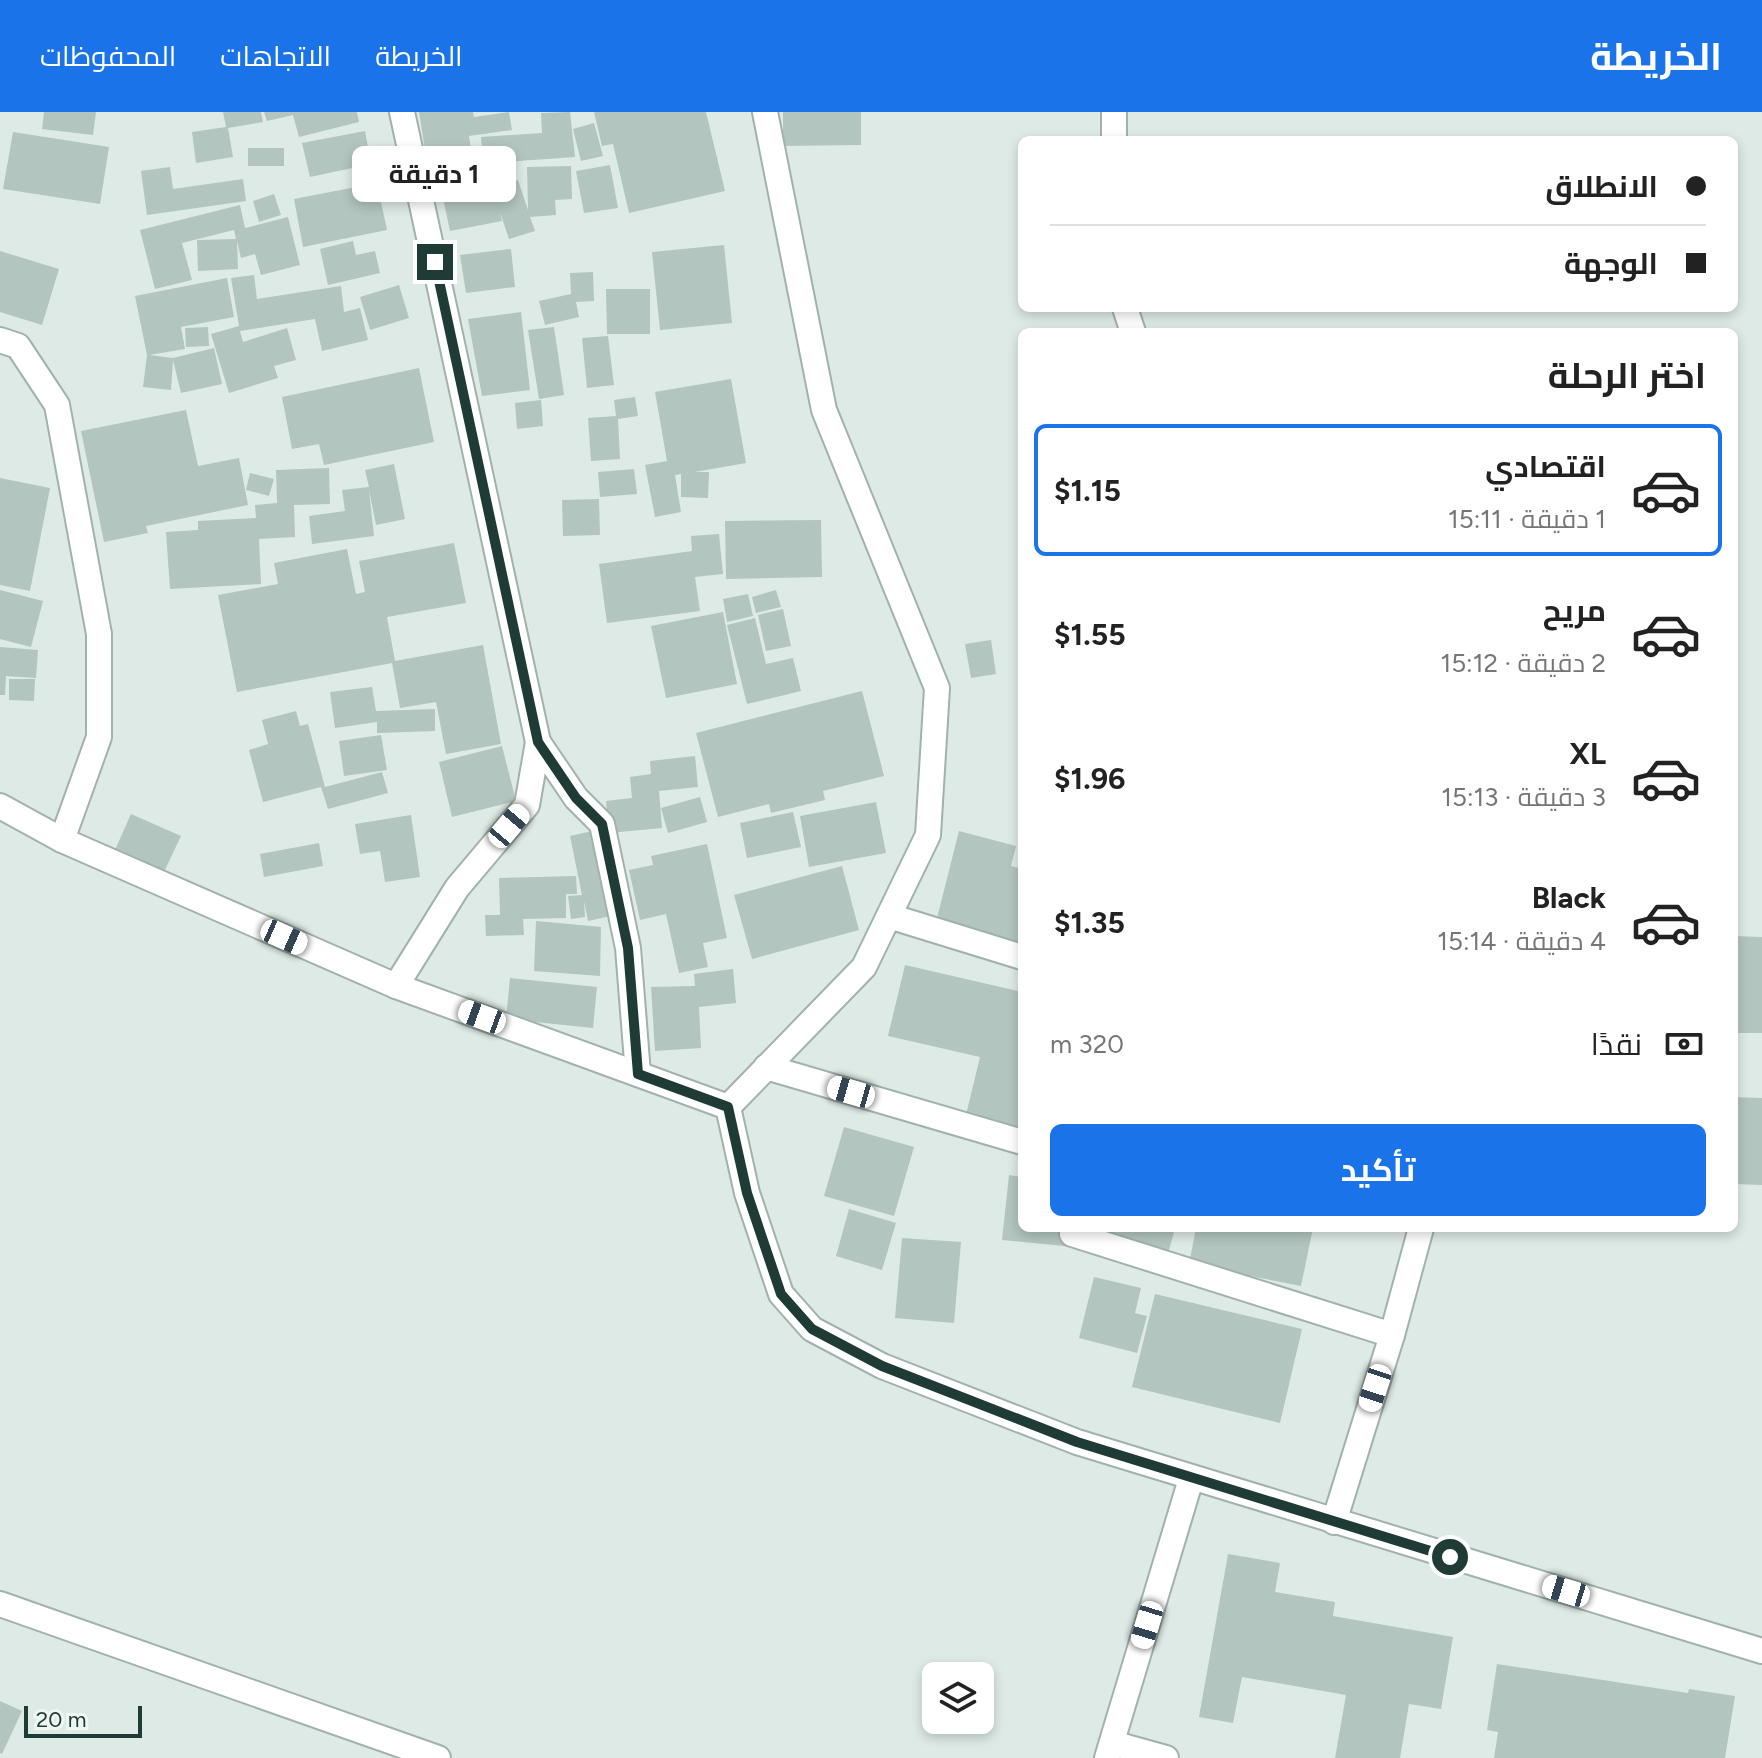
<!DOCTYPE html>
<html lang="ar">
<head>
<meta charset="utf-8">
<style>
  body { margin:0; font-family:Figtree,Cairo,sans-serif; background:#f2f2f2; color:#222; direction:rtl; height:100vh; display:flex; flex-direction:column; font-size:30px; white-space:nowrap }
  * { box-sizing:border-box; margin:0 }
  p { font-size:26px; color:#767676 }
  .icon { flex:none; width:44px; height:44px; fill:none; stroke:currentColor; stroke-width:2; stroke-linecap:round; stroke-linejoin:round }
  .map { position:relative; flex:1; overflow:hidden; direction:ltr }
  .panel { position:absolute; left:1018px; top:216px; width:720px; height:904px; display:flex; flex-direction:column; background:#fff; border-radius:12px; box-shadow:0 4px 12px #0003; direction:rtl }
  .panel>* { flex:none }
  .top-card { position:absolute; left:1018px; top:24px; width:720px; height:176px; border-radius:12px; box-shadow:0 4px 12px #0003; direction:rtl; display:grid; align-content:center; height:176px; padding:0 32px; background:#fff }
  .fabs { position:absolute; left:922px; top:1550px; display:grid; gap:16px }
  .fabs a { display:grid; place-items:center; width:72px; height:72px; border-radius:12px; background:#fff; box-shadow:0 4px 12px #0003; font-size:40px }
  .scale { position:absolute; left:24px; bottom:20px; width:118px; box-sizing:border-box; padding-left:8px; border:4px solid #1f3b35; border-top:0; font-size:22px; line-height:28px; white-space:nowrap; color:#1f3b35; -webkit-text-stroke:6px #eef7f3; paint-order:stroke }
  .end { position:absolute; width:36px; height:36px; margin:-18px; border:10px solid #1f3b35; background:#fff; box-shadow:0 0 0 4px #fff }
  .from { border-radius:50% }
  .bubble { position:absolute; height:56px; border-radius:12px; background:#fff; box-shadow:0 4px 12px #0003; font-size:26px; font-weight:700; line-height:56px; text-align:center; direction:rtl }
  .car { position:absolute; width:24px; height:48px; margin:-24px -12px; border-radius:10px; box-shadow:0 0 6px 2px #0007; background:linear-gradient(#fff 24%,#345 0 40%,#fff 0 76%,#345 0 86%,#fff 0) }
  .top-card b { display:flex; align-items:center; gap:28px; height:76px; font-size:30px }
  .top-card b+b { border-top:2px solid #e0e0e0 }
  .top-card i { width:20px; height:20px; background:#222 }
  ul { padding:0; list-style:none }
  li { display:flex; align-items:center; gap:24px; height:132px; margin:0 16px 12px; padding:0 16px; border:4px solid transparent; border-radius:12px }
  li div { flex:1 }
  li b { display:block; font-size:30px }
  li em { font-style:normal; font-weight:700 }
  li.on { border-color:#1a73e8 }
  li>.icon { width:72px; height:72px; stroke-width:1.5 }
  h2 { padding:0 32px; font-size:36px; line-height:96px }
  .pay { display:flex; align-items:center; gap:20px; height:88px; padding:0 32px; font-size:30px }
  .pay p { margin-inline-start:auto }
  .action { display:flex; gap:16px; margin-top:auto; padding:16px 32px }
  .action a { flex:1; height:92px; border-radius:12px; background:#1a73e8; color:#fff; font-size:32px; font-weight:700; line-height:92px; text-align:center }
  header { display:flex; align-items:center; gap:48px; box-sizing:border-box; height:112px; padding:0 40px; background:#1a73e8; color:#fff }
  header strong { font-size:38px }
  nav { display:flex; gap:44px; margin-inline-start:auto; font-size:28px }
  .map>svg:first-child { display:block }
</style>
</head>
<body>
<header>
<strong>الخريطة</strong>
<nav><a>الخريطة</a><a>الاتجاهات</a><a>المحفوظات</a></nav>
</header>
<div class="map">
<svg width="1762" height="1646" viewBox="0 0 1762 1646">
  <rect width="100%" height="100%" fill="#deeae5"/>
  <g fill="#b3c5bf">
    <polygon points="44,0 96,0 93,23 42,17"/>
    <polygon points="223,0 261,0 263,10 228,16 233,45 196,51 192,20 226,15"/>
    <polygon points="264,0 357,0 359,10 299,25 293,3 267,9"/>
    <polygon points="419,0 473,0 474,5 509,0 512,18 469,24 473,50 428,57"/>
    <polygon points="570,0 575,45 489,51 495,76 518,68 528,98 527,55 571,54 572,87 555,88 556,103 530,105 535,119 509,127 500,100 502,109 450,119 440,72 467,67 465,55 483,51 481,25 542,21 541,1"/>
    <polygon points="594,0 706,0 725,79 629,101 613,32 602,34"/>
    <polygon points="783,0 861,0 861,33 783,34"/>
    <polygon points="594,11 603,44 581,49 573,17"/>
    <polygon points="365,19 371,52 310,65 302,31"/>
    <polygon points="13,20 109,35 100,92 3,77"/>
    <rect x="248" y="36" width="36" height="18"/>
    <polygon points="610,53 618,96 584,101 576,59"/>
    <polygon points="170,55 173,77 243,67 246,89 147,103 141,59"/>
    <polygon points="377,71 387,118 303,135 294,87"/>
    <polygon points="274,82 281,103 259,110 253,89"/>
    <polygon points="240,93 245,116 288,105 300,153 261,163 255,142 241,146 237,129 238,157 198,159 197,128 236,127 234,118 182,131 192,168 155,177 140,118"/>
    <polygon points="353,129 356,143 375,139 380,161 328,173 320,137"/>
    <polygon points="724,133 732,211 660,218 652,140"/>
    <polygon points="511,137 515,175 466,181 460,143"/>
    <polygon points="0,139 59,157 42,213 0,200"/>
    <polygon points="593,160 594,189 576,190 579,205 545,213 539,189 571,182 570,161"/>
    <polygon points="254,163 257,187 341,174 344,200 360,196 368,228 322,239 315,207 240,219 243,230 287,216 296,248 274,254 278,266 229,281 211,222 239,214 231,166"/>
    <polygon points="227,166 234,205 181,215 185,237 149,243 173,246 214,236 222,272 181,281 173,248 171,278 143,275 147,243 135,184"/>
    <polygon points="399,173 409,206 370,218 360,185"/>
    <polygon points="606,177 650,177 650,222 607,222"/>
    <polygon points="521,200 530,278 482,284 468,207"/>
    <polygon points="208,215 209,234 186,235 185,216"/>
    <polygon points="554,215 564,283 539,287 528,218"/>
    <polygon points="608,224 614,273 587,276 582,226"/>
    <polygon points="419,256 434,330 324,353 319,332 292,337 282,285"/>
    <polygon points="731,267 746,351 695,360 709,360 708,386 681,385 681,362 675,363 681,400 655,405 645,353 667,349 655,280"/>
    <polygon points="635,285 638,304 618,307 620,347 591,349 588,306 616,304 614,288"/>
    <polygon points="541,288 543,314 517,317 515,291"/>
    <polygon points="186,298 198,354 239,346 248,393 146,414 148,421 104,430 81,319"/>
    <polygon points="394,352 405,407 376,413 369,378 374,424 312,432 309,404 345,399 342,378 369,375 365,358"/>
    <polygon points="329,356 330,392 294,393 295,425 259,427 261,472 170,477 166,420 198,418 198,409 256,406 255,393 277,391 276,358"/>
    <polygon points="634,357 637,382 600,385 598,360"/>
    <polygon points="250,361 274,367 269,384 246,378"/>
    <polygon points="0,366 50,376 30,479 0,473"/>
    <polygon points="599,387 600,423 563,424 562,388"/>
    <polygon points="821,408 822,465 726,467 725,409"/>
    <polygon points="719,422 723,462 695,465 700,499 607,511 599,452 692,439 691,424"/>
    <polygon points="454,431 466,491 387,505 395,549 483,533 501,632 446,642 436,590 400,596 392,551 237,580 218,483 278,472 274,451 347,437 356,482 365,480 359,449"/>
    <polygon points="0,478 43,489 31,535 0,527"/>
    <polygon points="776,478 781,495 756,501 752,485"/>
    <polygon points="748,482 753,504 727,510 723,487"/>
    <polygon points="783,497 791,534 766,539 758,503"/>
    <polygon points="723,500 737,572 666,586 651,514"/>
    <polygon points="755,506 766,552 793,546 801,579 747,592 727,513"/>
    <polygon points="991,528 996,562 971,566 965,532"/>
    <polygon points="0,535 38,538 36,566 6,564 5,583 0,583"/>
    <polygon points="9,567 35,567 34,589 9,588"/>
    <polygon points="372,575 376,599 435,597 435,619 377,621 377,610 335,616 330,580"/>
    <polygon points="862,579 884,664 823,679 825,688 771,701 769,692 718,705 696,621"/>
    <polygon points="296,599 300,614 308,612 325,675 382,660 388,681 328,697 321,675 263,690 249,638 268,632 262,608"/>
    <polygon points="381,623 387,658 344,664 339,629"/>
    <polygon points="502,634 516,689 452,705 439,650"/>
    <polygon points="695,644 698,675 659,679 662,716 609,721 606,689 632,686 630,665 651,662 650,649"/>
    <polygon points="700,685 707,710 668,721 661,696"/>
    <polygon points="876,690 886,741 809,755 800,704"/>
    <polygon points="793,700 801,735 747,746 740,711"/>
    <polygon points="131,702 181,724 164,760 115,738"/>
    <polygon points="411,703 420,765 385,770 380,739 360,742 355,712"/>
    <polygon points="597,718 615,803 588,809 584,789 585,805 571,807 568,784 582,783 570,724"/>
    <polygon points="959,719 1016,734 1011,754 1022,757 1022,836 935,814"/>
    <polygon points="319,731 323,754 264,765 260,742"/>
    <polygon points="707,732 727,826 703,831 708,855 679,861 666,802 640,808 629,758 653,753 651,744"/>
    <polygon points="842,754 859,818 752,847 734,783"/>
    <polygon points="576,764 577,782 566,782 566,806 523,807 524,823 486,824 485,803 500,803 499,766"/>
    <polygon points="536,809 601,815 600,864 534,859"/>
    <polygon points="1734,824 1762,825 1762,921 1734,921"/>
    <polygon points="905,853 1022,880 1022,1003 1018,1020 965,1007 980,945 888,924"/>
    <polygon points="733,857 736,891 699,895 701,936 655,939 651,875 695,874 694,862"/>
    <polygon points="510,866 597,875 593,916 506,907"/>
    <polygon points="1734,985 1762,986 1762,1073 1734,1072"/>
    <polygon points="844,1015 914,1035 894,1104 824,1084"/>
    <polygon points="1009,1063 1022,1065 1022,1116 1066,1116 1064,1134 1002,1128"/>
    <polygon points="849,1097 896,1111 882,1158 836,1144"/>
    <polygon points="1094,1116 1175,1116 1168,1142 1093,1122"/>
    <polygon points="1196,1116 1313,1116 1301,1174 1189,1152"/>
    <polygon points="902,1126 961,1130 954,1211 895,1206"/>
    <polygon points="1094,1165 1141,1176 1135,1201 1147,1204 1137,1241 1079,1226"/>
    <polygon points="1155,1182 1302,1217 1280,1311 1132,1275"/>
    <polygon points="1228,1442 1280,1451 1275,1480 1335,1490 1333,1504 1453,1525 1441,1597 1409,1592 1400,1646 1335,1646 1346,1583 1242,1565 1233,1611 1199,1605"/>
    <polygon points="1497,1552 1688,1581 1689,1577 1735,1584 1725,1646 1494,1646 1498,1620 1487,1618"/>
    <polygon points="0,1589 22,1599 2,1642 0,1641"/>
  </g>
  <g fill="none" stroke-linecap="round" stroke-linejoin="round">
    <g stroke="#a1b2ad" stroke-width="28">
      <g id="street">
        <polyline points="402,0 538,630"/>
        <polyline points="1114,0 1114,28"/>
        <polyline points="1125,196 1133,220"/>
        <polyline points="0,228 18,234 57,293 99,522 99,625 62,728"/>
        <polyline points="0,694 62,728 396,874 728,995"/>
        <polyline points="889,804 1022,845"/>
        <polyline points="396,874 457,776 527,693 538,630 576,686 602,712 628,836 638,962"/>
        <polyline points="766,955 1022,1030"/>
        <polyline points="728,995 747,1081 781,1182 812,1217 882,1254 1077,1330 1762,1539"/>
        <polyline points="728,995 864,855 928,723 937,576 824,298 765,0"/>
        <polyline points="1074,1116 1072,1122 1392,1223"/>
        <polyline points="1334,1410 1392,1223 1421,1116"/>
        <polyline points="0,1492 438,1646"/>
        <polyline points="1112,1631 1166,1646"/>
        <polyline points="1107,1646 1191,1367"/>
      </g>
    </g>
    <use href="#street" stroke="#fff" stroke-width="24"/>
  </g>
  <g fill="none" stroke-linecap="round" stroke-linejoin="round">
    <polyline stroke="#1f3b35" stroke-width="10" points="435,150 538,630 576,686 602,712 628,836 638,962 728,995 747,1081 781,1182 812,1217 882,1254 1077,1330 1450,1445"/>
  </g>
</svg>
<div class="fabs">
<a><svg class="icon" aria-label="layers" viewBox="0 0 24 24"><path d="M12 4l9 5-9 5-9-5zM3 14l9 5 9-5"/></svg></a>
</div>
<div class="scale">20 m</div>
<i class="end from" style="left:1450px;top:1445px"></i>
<i class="end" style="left:435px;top:150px"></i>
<div class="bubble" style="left:352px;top:34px;width:164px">1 دقيقة</div>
<i class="car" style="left:509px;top:714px;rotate:40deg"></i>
<i class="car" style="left:284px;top:825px;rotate:114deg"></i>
<i class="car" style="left:482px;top:905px;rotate:290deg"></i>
<i class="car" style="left:851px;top:980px;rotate:286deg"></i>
<i class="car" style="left:1375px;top:1276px;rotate:198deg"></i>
<i class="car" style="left:1566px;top:1479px;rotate:287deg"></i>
<i class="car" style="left:1147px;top:1513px;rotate:197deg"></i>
<div class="top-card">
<b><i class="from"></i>الانطلاق</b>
<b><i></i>الوجهة</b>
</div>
<section class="panel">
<h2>اختر الرحلة</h2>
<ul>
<li class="on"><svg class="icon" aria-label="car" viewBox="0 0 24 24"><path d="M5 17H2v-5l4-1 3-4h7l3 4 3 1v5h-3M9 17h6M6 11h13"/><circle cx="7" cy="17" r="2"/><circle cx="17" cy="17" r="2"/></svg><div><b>اقتصادي</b><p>1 دقيقة · 15:11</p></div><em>$1.15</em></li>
<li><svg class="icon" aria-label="car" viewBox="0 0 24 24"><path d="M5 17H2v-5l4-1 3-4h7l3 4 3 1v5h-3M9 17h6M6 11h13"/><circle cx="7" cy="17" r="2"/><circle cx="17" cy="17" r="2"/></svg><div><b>مريح</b><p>2 دقيقة · 15:12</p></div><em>$1.55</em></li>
<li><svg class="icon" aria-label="car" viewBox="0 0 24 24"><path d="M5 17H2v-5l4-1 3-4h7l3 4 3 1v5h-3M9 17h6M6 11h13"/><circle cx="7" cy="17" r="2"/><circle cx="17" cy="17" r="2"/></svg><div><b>XL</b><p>3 دقيقة · 15:13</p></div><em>$1.96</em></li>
<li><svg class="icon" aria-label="car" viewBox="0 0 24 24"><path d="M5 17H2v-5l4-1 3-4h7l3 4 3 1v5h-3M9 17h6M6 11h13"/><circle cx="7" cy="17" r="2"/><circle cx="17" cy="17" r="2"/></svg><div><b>Black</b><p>4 دقيقة · 15:14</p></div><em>$1.35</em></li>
</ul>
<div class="pay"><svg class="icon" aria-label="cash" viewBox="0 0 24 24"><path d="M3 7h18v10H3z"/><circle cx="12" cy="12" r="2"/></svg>نقدًا<p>320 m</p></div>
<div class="action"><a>تأكيد</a></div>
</section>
</div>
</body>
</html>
